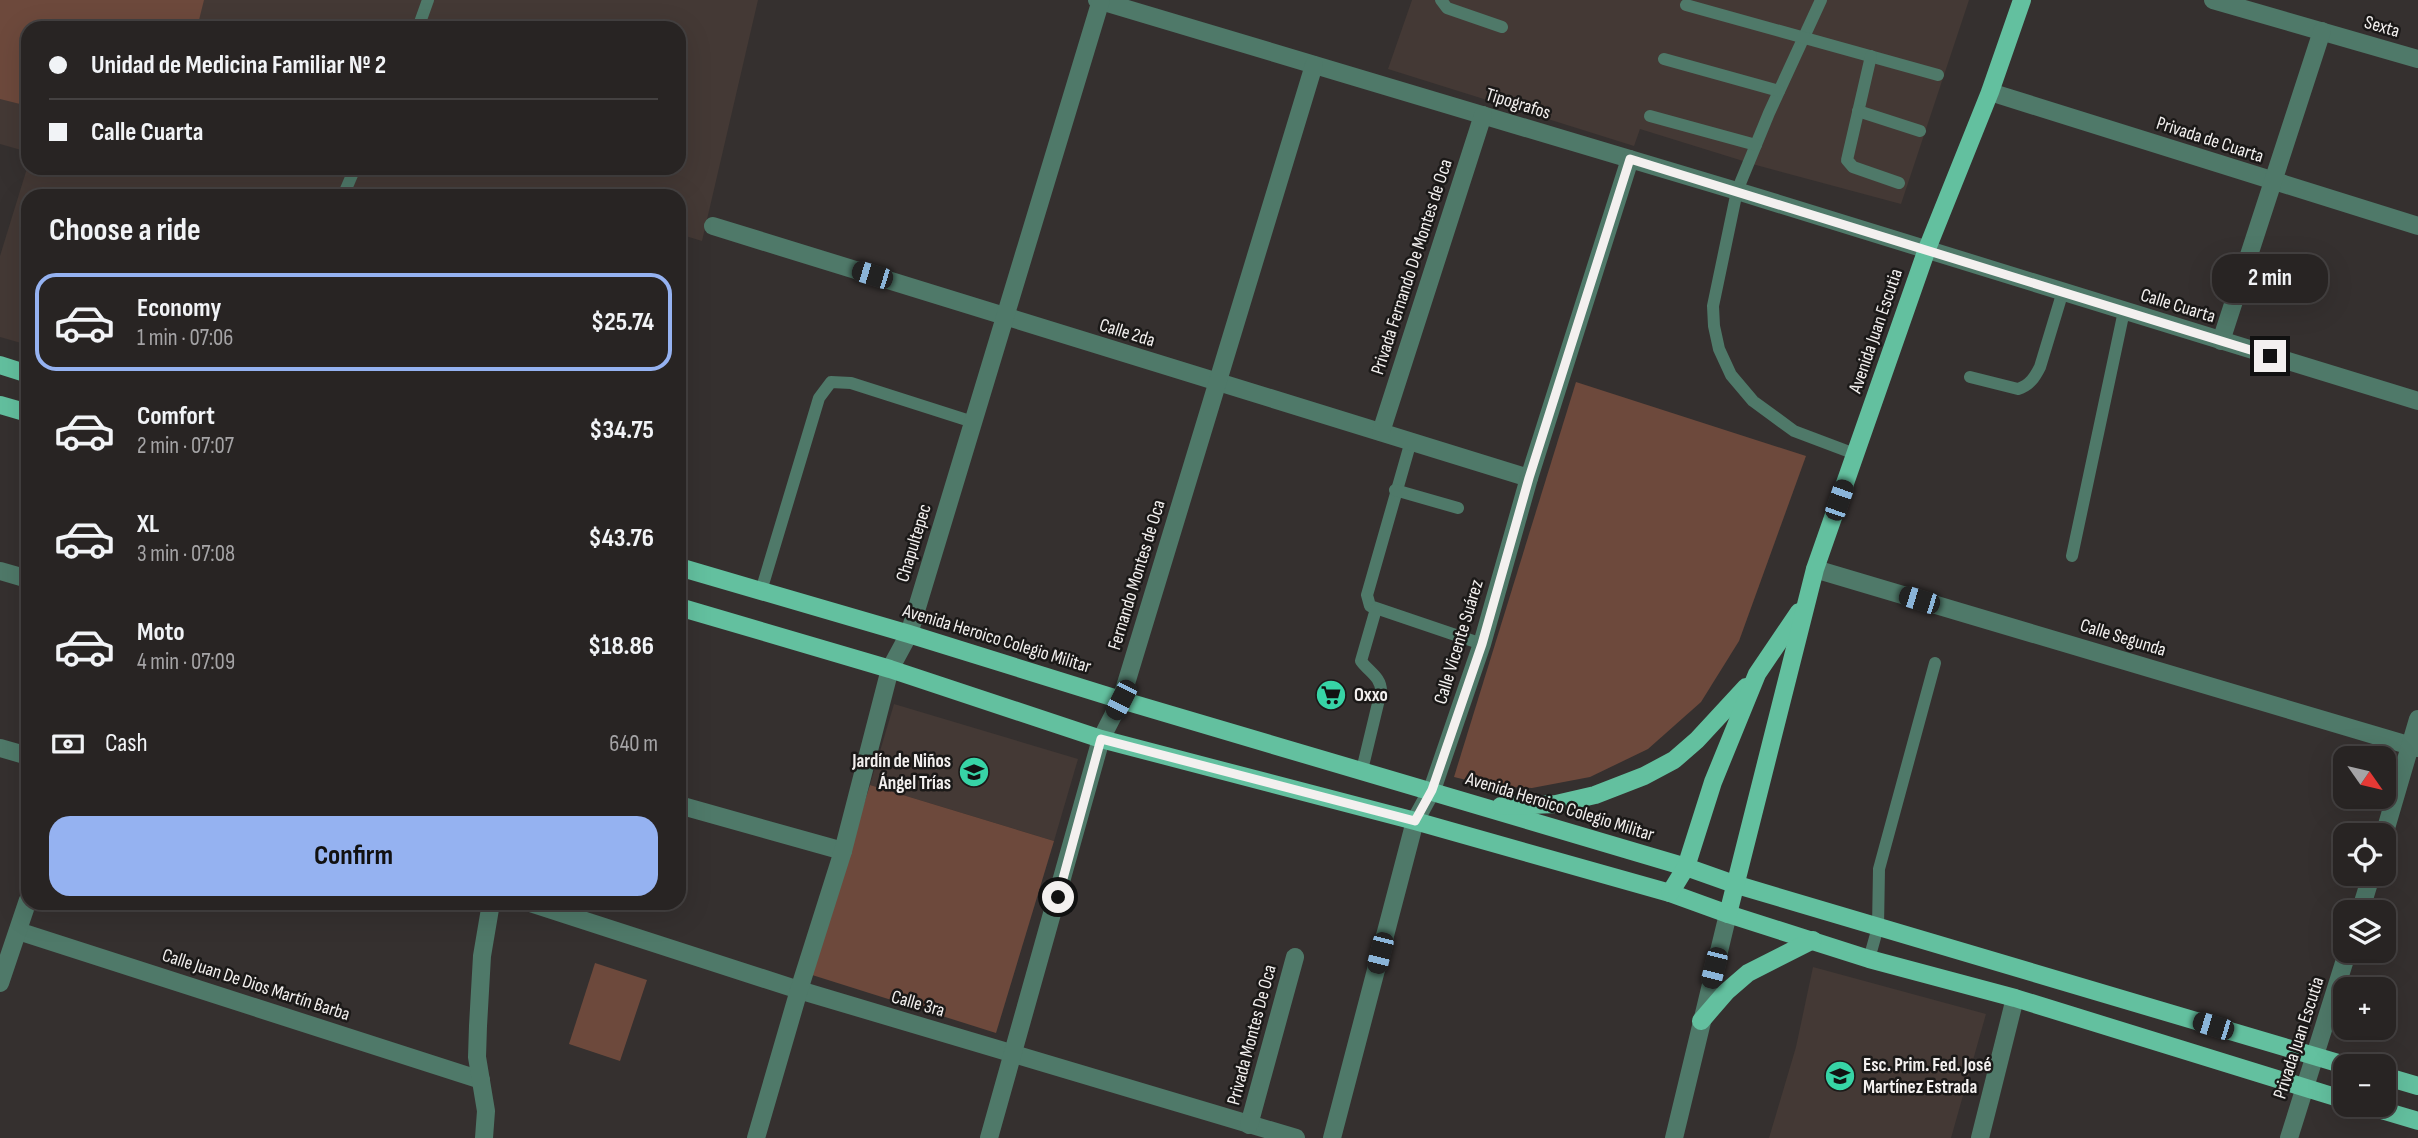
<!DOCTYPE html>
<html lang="en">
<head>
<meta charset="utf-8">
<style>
  body { margin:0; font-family:"Sofia Sans Condensed",sans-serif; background:#302c2b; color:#f1f3f6; height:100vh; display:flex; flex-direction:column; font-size:26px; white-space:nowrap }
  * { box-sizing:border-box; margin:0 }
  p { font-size:23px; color:#a5a4a6 }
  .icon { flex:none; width:38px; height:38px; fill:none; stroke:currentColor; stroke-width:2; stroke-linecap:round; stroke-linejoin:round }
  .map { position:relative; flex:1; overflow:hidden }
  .panel { position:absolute; left:21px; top:189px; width:665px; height:721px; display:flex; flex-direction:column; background:#282423; border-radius:21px; box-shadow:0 7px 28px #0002,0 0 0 2px #444141 }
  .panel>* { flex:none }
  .hud { position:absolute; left:21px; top:21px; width:665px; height:154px; border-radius:21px; box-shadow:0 7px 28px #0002,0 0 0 2px #444141; display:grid; align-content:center; height:154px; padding:0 28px; background:#282423 }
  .needle { width:46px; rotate:124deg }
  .fabs { position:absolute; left:2333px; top:746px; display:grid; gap:14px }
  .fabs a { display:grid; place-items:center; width:63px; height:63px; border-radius:14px; background:#282423; box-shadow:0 7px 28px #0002,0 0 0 2px #444141; font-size:35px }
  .end { position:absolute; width:32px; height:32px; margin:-16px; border:9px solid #f3f0ef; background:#111; box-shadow:0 0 0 4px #111 }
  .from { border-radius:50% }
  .bubble { position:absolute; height:49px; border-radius:21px; background:#282423; box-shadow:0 7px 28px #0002,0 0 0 2px #444141; font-size:23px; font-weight:700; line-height:49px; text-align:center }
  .car { position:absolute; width:21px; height:42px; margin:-21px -10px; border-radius:9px; box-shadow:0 0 5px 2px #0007; background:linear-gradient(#222 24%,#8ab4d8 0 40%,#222 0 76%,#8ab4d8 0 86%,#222 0) }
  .hud b { display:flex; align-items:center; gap:24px; height:66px; font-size:26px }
  .hud b+b { border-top:2px solid #444141 }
  .hud i { width:18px; height:18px; background:#f1f3f6 }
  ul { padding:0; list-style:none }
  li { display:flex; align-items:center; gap:21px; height:98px; margin:0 14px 10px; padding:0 14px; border:4px solid transparent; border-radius:21px }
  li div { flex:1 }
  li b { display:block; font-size:26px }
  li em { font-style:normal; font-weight:700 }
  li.active { border-color:#95b2f1 }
  li>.icon { width:63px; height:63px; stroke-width:1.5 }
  h2 { padding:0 28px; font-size:32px; line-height:84px }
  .pay { display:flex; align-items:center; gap:18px; height:77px; padding:0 28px; font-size:26px }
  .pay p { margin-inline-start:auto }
  .cta { display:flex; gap:14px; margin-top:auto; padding:14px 28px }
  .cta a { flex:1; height:80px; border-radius:21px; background:#95b2f1; color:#111; font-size:28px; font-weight:700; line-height:80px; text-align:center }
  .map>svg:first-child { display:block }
</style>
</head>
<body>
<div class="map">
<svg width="2418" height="1138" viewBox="0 0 2418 1138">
  <rect width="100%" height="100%" fill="#35302f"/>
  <g fill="#443935">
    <polygon points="0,0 758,0 702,241 679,234 679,196 28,196 28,345 0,337 0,256 28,165 28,168 679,168 679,28 28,28 28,152 0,144"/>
    <polygon points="1412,0 1969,0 1901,204 1756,165 1640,129 1634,146 1388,69"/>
    <polygon points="894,704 1078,759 1054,841 870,785"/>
    <polygon points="1813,967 1986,1014 1951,1138 1769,1138 1796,1047"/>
  </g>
  <g fill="#6d493c">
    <polygon points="0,0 204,0 197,28 28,28 28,106 0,99"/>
    <polygon points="1576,382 1806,456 1739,641 1701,702 1648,749 1590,777 1532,788 1491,786 1454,777"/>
    <polygon points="870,785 1054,841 996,1033 809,974"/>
    <polygon points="595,963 647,980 620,1061 569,1044"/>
  </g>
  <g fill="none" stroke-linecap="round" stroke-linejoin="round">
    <g stroke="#4f7969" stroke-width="12">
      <polyline points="1441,0 1447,8 1502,27"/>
      <polyline points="1821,0 1769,113 1737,191 1713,306 1714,326 1719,349 1731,375 1753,401 1794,431 1855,454"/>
      <polyline points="1686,5 1938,75"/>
      <polyline points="418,28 428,0"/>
      <polyline points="1871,56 1847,160 1853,167 1899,183"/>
      <polyline points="1664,59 1779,91"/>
      <polyline points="1858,111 1920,131"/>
      <polyline points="1650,116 1756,145"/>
      <polyline points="343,196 355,168"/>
      <path d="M 1970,377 L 2018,389 C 2030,385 2035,377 2040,367 L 2063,291"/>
      <polyline points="1411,441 1367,595 1370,606 1482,644"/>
      <polyline points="1395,490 1458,508"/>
      <polyline points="2072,556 2124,311"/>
      <polyline points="761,591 819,398 831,382 851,383 973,422"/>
      <path d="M 1362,770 L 1381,691 C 1381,677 1369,672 1361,661 L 1376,609"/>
      <polyline points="1869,959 1878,927 1879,869 1935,663"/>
    </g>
    <g stroke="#4f7969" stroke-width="18">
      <polyline points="1097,0 1737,191 2418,401"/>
      <polyline points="2213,0 2418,59"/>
      <polyline points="1990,92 2418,226"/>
      <polyline points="713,226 1529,478"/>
      <polyline points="2221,341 2322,31"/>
      <polyline points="1381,432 1483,115"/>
      <polyline points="1815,569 2418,748"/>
      <polyline points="0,571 28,579"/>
      <polyline points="0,748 28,756"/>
      <polyline points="679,805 843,851"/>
      <polyline points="2384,835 2418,719"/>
      <polyline points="530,903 799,990 1296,1138"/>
      <polyline points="2360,912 2372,873"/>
      <polyline points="18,931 481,1080"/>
      <polyline points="0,983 28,900"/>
      <polyline points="1249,1125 1295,957"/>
      <polyline points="484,1138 486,1111 477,1057 478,1026 482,956 491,903"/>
      <polyline points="756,1138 799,990 843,851 890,669 909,634 1101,0"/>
      <polyline points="989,1138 1101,739 1121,700 1314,65"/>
      <polyline points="1332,1138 1415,821 1432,790 1482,644 1529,478 1630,159"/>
      <polyline points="1674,1138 1728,914"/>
      <polyline points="1980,1138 2015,998"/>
      <polyline points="2289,1138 2348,950"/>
    </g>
    <g stroke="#63c09f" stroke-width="18">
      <polyline points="0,365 28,374"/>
      <polyline points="0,405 28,413"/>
      <polyline points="679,567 909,634 1121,700 1686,867 1734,884 2348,1066"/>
      <polyline points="679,607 890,669 1101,739 1415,821 1670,893 1728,914 1869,959 2015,998 2345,1100"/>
      <polyline points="1501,806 1556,804 1595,795 1644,776 1674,760 1697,740 1746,687"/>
      <polyline points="1670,893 1686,867 1713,782 1757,674 1799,612"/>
      <polyline points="1728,914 1815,569 1927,249 1990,92 2022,0"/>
      <polyline points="1701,1021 1726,992 1748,973 1813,940"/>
      <polyline points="2384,1076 2418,1086"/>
      <polyline points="2361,1104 2418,1121"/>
    </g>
  </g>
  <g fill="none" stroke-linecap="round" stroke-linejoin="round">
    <polyline stroke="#f3f0ef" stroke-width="9" points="1058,897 1101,739 1415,821 1432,790 1482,644 1529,478 1630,159 2270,356"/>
  </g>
  <defs>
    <g id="supermarket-disc" transform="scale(1.575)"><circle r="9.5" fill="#37d4a6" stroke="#1b1918"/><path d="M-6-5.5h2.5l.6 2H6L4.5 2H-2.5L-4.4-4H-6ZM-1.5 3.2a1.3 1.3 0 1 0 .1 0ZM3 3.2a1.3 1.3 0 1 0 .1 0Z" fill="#111"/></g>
    <g id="school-disc" transform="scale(1.575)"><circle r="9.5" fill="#37d4a6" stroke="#1b1918"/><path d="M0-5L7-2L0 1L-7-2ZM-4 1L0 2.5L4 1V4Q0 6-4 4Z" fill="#111"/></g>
  </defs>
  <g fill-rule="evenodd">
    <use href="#supermarket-disc" x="1331" y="695"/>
    <use href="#school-disc" x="974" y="772"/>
    <use href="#school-disc" x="1840" y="1076"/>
  </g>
  <g text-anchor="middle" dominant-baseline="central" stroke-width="5" stroke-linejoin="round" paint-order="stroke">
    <g font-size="19" fill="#f3f0ef" stroke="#1b1918">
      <text transform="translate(2382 27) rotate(16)">Sexta</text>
      <text transform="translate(1518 104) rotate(17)">Tipografos</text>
      <text transform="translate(2210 140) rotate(18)">Privada de Cuarta</text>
      <text transform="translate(1412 267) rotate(-72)">Privada Fernando De Montes de Oca</text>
      <text transform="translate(2178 306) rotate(17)">Calle Cuarta</text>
      <text transform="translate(1876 331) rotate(-71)">Avenida Juan Escutia</text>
      <text transform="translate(1127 333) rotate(17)">Calle 2da</text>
      <text transform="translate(914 543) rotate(-73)">Chapultepec</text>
      <text transform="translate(1137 575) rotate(-73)">Fernando Montes de Oca</text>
      <text transform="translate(2123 638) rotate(17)">Calle Segunda</text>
      <text transform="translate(997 639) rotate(17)">Avenida Heroico Colegio Militar</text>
      <text transform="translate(1459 642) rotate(-73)">Calle Vicente Suárez</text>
      <text transform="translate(1560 807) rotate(17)">Avenida Heroico Colegio Militar</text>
      <text transform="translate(256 985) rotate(18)">Calle Juan De Dios Martín Barba</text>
      <text transform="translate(918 1004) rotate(16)">Calle 3ra</text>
      <text transform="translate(1252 1035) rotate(-75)">Privada Montes De Oca</text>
      <text transform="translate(2299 1038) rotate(-72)">Privada Juan Escutia</text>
    </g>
    <g font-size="19" font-weight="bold" fill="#f3f0ef" stroke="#1b1918" text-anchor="start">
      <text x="1354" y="695">Oxxo</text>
      <text x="951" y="761" text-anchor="end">Jardín de Niños<tspan x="951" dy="22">Ángel Trías</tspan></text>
      <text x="1863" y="1065">Esc. Prim. Fed. José<tspan x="1863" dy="22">Martínez Estrada</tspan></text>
    </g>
  </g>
</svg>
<div class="fabs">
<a><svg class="needle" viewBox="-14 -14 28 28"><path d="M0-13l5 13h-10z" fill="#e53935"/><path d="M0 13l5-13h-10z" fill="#a5a4a6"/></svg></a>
<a><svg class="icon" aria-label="locate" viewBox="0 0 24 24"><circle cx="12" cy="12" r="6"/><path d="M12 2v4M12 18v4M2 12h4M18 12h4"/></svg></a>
<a><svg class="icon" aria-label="layers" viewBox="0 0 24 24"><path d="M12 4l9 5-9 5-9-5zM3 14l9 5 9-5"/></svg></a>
<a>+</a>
<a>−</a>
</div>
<i class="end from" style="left:1058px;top:897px"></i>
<i class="end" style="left:2270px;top:356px"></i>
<div class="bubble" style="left:2212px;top:254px;width:116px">2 min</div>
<i class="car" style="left:872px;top:275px;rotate:287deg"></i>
<i class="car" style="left:1839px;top:500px;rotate:19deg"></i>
<i class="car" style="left:1919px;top:600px;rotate:287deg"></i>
<i class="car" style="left:1121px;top:700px;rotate:207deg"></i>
<i class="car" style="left:1380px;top:953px;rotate:194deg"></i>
<i class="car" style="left:1714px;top:968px;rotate:194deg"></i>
<i class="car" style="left:2213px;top:1026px;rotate:287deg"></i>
<div class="hud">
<b><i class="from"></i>Unidad de Medicina Familiar Nº 2</b>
<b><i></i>Calle Cuarta</b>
</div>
<section class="panel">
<h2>Choose a ride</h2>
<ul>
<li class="active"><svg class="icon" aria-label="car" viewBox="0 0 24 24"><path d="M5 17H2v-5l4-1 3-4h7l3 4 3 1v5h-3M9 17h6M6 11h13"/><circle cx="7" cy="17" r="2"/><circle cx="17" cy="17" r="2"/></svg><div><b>Economy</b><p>1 min · 07:06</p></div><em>$25.74</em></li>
<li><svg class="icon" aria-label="car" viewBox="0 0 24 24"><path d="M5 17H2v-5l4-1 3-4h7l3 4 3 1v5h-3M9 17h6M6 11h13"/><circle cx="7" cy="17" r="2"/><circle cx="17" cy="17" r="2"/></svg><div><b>Comfort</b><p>2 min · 07:07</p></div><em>$34.75</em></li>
<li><svg class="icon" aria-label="car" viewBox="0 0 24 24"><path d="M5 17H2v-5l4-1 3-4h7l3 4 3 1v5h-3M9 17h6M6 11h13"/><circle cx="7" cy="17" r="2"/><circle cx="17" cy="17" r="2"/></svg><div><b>XL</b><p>3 min · 07:08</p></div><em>$43.76</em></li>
<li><svg class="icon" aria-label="car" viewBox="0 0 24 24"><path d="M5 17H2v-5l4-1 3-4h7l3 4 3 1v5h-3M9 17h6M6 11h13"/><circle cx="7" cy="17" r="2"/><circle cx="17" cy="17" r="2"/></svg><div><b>Moto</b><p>4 min · 07:09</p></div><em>$18.86</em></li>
</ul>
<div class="pay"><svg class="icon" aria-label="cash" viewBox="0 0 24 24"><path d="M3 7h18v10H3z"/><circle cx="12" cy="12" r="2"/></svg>Cash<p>640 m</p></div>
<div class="cta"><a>Confirm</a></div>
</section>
</div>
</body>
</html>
